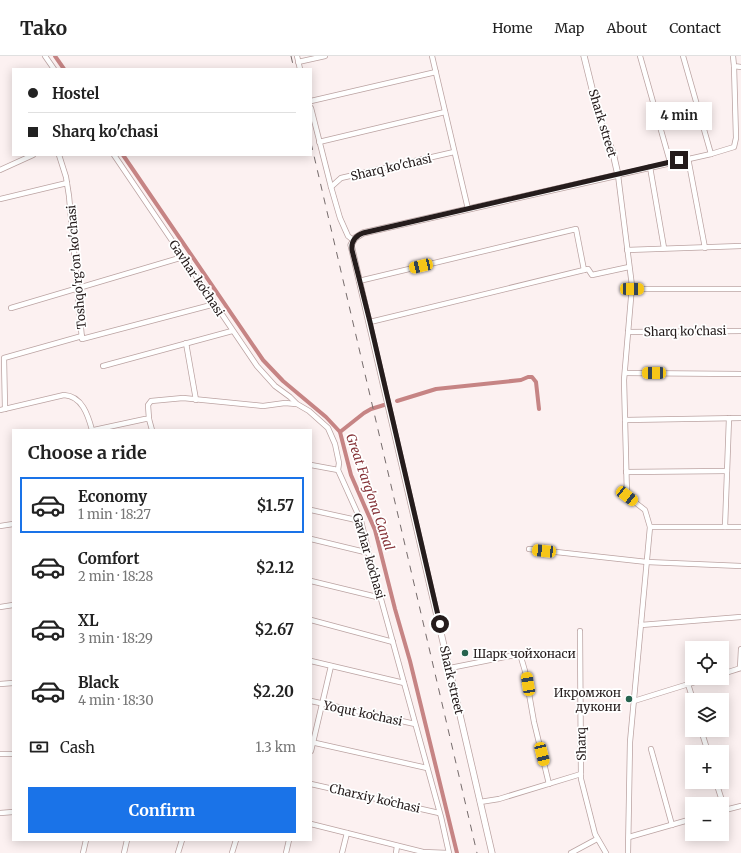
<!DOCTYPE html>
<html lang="en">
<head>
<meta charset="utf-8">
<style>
  body { margin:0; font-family:Merriweather,serif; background:#f6f6f6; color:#222; height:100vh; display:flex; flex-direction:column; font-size:15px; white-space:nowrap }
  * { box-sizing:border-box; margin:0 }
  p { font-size:13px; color:#767676 }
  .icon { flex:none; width:22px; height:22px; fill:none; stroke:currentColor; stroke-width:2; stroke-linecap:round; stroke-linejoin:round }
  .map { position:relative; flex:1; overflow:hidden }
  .side { position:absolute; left:12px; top:373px; width:300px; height:412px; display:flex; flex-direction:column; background:#fff; border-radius:0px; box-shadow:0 2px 10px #0003 }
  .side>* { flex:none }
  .hud { position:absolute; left:12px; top:12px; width:300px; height:88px; border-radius:0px; box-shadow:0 2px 10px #0003; display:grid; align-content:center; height:88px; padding:0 16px; background:#fff }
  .fabs { position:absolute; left:685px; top:585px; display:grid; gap:8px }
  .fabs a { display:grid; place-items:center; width:44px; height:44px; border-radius:0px; background:#fff; box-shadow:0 2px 10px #0003; font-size:20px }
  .end { position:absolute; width:18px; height:18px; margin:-9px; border:5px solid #251c1c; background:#fff; box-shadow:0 0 0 2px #fff }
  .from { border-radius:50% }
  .bubble { position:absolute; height:28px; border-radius:0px; background:#fff; box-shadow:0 2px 10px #0003; font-size:13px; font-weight:700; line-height:28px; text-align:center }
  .car { position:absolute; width:12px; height:24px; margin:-12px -6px; border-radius:5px; box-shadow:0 0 3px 1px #0007; background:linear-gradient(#f5c518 24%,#345 0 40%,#f5c518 0 76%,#345 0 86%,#f5c518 0) }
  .hud b { display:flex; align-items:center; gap:14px; height:38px; font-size:15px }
  .hud b+b { border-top:1px solid #e0e0e0 }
  .hud i { width:10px; height:10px; background:#222 }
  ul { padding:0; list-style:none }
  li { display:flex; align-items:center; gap:12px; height:56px; margin:0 8px 6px; padding:0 8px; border:2px solid transparent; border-radius:0px }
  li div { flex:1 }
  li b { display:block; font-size:15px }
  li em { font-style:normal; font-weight:700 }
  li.active { border-color:#1a73e8 }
  li>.icon { width:36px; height:36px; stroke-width:1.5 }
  h2 { padding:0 16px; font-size:18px; line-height:48px }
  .pay { display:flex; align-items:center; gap:10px; height:44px; padding:0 16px; font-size:15px }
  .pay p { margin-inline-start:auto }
  .action { display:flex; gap:8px; margin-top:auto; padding:8px 16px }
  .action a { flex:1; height:46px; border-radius:0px; background:#1a73e8; color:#fff; font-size:16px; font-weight:700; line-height:46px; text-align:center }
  header { display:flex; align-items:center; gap:24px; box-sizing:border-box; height:56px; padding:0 20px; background:#fff; border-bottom:1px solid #e0e0e0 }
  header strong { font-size:19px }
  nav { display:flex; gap:22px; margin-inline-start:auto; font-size:14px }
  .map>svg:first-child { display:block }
</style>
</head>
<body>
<header>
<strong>Tako</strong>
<nav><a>Home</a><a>Map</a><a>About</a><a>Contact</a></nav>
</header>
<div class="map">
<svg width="741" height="797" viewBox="0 0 741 797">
  <rect width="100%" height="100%" fill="#fcf1f1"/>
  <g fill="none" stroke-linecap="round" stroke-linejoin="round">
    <g stroke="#c68484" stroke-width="4">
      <polyline points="55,0 64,13"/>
      <polyline points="123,99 263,304 283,325 326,361 340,376 351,419 375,474 395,553 410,605 457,797"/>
      <polyline points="397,345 436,333 521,324 528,321 532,321 536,326 539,353"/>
      <polyline points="340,376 364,357 371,353 384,349"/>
    </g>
    <g stroke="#bba3a2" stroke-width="6">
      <g id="minor">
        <polyline points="45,0 54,13"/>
        <polyline points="297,0 300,13"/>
        <polyline points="432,0 468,153"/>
        <polyline points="640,0 670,106"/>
        <polyline points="683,0 711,98"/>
        <polyline points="733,0 734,10 741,11"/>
        <polyline points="298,6 325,0"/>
        <polyline points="311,45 436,16"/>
        <polyline points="311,52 331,131 340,162 348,180 353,184"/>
        <polyline points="319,86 445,56"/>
        <polyline points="59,99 66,121 69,140 82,283 215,248"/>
        <polyline points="114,99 257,310 275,330 290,341 297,348 309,355 328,372 335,388 339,407 338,414 361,465 373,514 441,761 449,797"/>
        <polyline points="688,102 705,192"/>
        <polyline points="650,111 664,192"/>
        <polyline points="0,114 33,99"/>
        <polyline points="331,131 341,122 454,96"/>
        <polyline points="0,143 67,127"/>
        <polyline points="627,194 741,190"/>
        <polyline points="359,225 576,173 584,214"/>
        <polyline points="632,233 741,233"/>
        <polyline points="11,252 183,201"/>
        <polyline points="370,266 588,213 592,219 629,211"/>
        <polyline points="628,276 741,275"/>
        <polyline points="186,287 196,344"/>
        <polyline points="103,310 232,275"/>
        <polyline points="625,317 741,318"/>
        <polyline points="5,353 4,302 82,280"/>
        <path d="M 0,354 L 64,339 C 82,340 88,359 92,374"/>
        <polyline points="149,363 148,349 151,345 183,342 263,350 285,347 296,348"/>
        <polyline points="625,364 741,362"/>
        <polyline points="94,374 145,363 149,363 152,374"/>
        <polyline points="311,409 338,414"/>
        <polyline points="626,416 727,415"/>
        <polyline points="311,454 361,465"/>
        <polyline points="0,470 13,468"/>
        <polyline points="650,471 741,471"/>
        <polyline points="725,471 729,362"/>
        <polyline points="311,483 369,497"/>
        <polyline points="529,493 647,506 741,510"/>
        <polyline points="311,525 381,542"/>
        <polyline points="0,551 13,549"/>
        <polyline points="311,564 393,586"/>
        <polyline points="641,569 741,561"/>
        <polyline points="580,575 581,723 595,778 606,797"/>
        <polyline points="311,605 404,627"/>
        <polyline points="450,612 520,598 525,615 534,666 549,728"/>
        <polyline points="740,612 741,593"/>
        <polyline points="722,618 741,612"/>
        <polyline points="0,628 13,627"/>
        <polyline points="688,628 693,644"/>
        <polyline points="311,645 415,668"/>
        <polyline points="634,645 708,622"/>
        <polyline points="701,674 708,696"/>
        <polyline points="311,686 427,712"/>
        <polyline points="651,693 672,769"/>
        <polyline points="311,695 331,610"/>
        <polyline points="0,698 13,698"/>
        <polyline points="716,726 725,754 722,755"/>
        <polyline points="311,728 439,757"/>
        <polyline points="480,746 499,743 581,718"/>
        <polyline points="725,754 741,750"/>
        <polyline points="0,757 13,756"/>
        <polyline points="311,768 423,796 448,797"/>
        <polyline points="629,781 692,763"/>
        <polyline points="83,797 86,784"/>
        <polyline points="124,797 127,784"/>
        <polyline points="178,797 182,784"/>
        <polyline points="232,797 236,784"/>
        <polyline points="286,797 289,784"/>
        <polyline points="342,797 347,777"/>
        <polyline points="396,797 397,790"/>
        <polyline points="571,797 597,783"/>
        <polyline points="628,797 630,686 650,471 645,454 627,440 624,324 632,230 618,119 711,98 734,91 736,82 734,10"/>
      </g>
    </g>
    <g stroke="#bba3a2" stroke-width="7">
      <polyline id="major" points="492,797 351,189 355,182 363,177 618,119 613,97 600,65 584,0"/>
    </g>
    <use href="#minor" stroke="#fff" stroke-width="4.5"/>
    <use href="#major" stroke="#fff" stroke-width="5.5"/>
    <g stroke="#756b6b" stroke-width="1" stroke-dasharray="7 7" stroke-linecap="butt">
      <polyline points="291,0 294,13"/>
      <polyline points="311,87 477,797"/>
    </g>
  </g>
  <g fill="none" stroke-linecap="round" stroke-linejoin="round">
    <path stroke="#251c1c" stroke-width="5" d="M 440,568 L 370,266 L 352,194 C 351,185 355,180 363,177 L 679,104"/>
  </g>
  <g fill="#26634e" stroke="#fff" stroke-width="1.5">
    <circle cx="465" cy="597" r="4"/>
    <circle cx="629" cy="643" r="4"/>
  </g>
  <g text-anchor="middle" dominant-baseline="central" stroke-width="3.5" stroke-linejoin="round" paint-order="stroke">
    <g font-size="12" fill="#251c1c" stroke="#fff">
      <text transform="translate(603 67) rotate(73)">Shark street</text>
      <text transform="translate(391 111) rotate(-13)">Sharq ko'chasi</text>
      <text transform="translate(76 211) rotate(-95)">Toshqo'rg'on ko'chasi</text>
      <text transform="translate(197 222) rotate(56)">Gavhar koʻchasi</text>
      <text transform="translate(685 275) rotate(-1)">Sharq ko'chasi</text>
      <text transform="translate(369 500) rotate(74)">Gavhar koʻchasi</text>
      <text transform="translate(452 624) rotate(77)">Shark street</text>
      <text transform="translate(363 657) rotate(12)">Yoqut koʻchasi</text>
      <text transform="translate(581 688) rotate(-91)">Sharq</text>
      <text transform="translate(375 742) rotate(13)">Charxiy koʻchasi</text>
    </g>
    <g font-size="12" fill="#251c1c" stroke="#fff" text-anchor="start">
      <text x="473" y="597">Шарк чойхонаси</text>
      <text x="621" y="636" text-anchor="end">Икромжон<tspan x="621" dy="14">дукони</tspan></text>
    </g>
    <g font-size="13" font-style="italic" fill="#87353a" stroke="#fff">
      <text transform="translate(370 436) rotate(71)">Great Farg'ona Canal</text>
    </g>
  </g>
</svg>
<div class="fabs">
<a><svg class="icon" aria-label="locate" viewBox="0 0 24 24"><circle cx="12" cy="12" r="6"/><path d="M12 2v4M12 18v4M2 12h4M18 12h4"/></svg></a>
<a><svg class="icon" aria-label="layers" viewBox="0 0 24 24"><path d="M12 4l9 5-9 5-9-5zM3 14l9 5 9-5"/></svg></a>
<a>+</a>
<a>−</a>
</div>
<i class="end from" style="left:440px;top:568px"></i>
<i class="end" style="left:679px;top:104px"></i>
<div class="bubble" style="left:646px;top:46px;width:66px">4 min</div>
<i class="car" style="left:421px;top:210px;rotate:257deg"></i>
<i class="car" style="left:632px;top:233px;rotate:90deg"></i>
<i class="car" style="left:654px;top:317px;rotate:270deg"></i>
<i class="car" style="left:627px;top:440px;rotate:128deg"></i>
<i class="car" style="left:544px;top:495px;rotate:276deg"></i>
<i class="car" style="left:528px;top:628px;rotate:351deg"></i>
<i class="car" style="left:542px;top:698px;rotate:166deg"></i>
<div class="hud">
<b><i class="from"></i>Hostel</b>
<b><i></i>Sharq ko'chasi</b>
</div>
<section class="side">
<h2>Choose a ride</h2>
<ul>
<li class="active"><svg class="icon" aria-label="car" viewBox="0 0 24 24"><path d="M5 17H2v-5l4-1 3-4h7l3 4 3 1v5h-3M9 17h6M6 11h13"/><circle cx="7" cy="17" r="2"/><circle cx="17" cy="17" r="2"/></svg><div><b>Economy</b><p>1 min · 18:27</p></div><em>$1.57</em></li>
<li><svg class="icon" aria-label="car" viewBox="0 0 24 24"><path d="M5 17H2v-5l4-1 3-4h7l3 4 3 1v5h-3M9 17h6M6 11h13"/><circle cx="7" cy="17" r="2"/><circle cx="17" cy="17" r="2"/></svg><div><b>Comfort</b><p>2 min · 18:28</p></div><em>$2.12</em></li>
<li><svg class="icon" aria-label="car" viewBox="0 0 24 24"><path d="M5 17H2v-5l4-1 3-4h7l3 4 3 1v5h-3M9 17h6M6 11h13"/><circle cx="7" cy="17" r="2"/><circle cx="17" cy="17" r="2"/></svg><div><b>XL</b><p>3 min · 18:29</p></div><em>$2.67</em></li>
<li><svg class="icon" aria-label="car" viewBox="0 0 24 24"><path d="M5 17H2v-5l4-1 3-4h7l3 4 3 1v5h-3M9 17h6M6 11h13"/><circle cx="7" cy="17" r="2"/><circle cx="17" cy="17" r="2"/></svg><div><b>Black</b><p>4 min · 18:30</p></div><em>$2.20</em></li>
</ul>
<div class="pay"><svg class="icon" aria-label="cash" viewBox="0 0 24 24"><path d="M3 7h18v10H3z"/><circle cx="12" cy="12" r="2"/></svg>Cash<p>1.3 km</p></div>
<div class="action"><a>Confirm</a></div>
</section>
</div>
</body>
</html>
